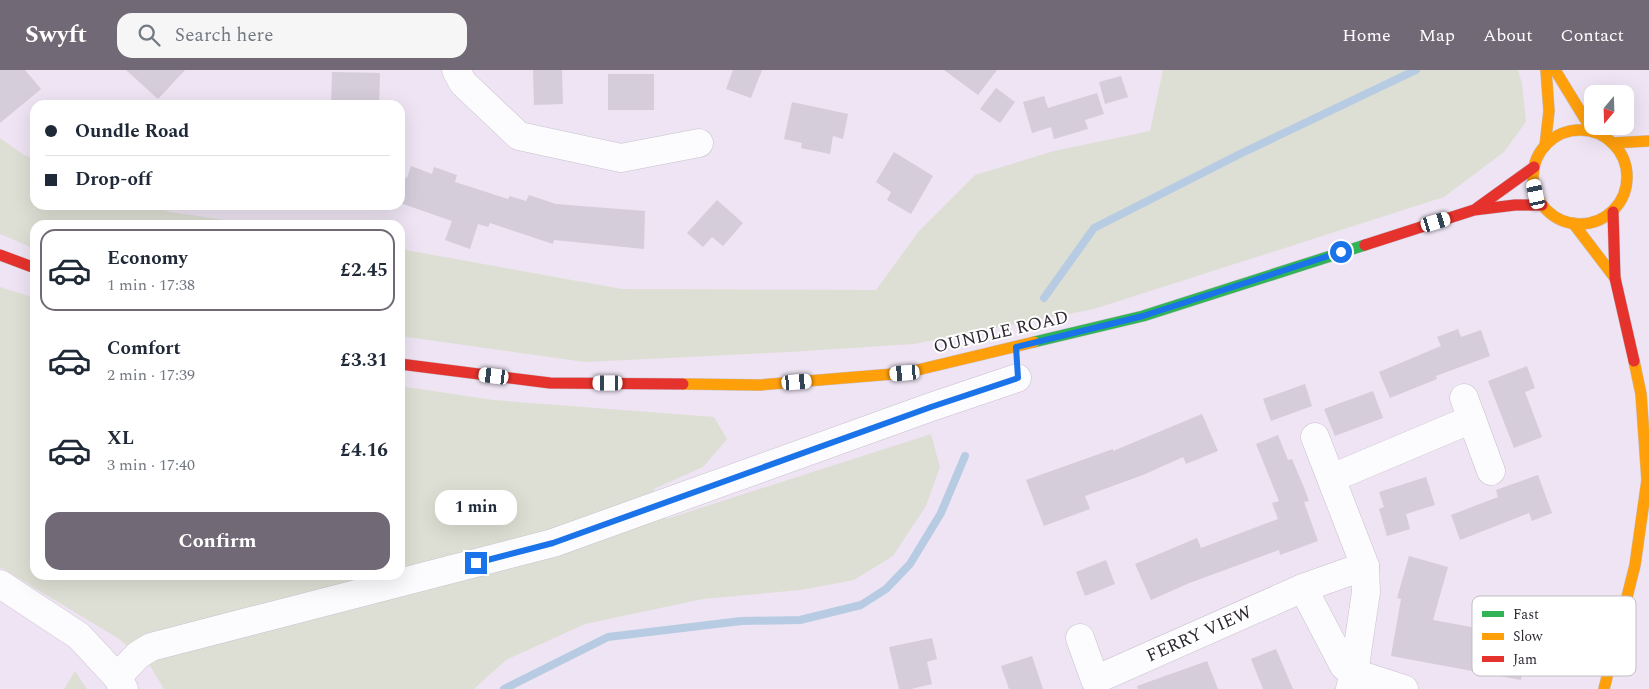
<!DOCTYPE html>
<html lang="en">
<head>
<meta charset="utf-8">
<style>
  body { margin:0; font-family:Spectral,serif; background:#f6f6f7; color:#1f2937; height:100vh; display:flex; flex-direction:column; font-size:19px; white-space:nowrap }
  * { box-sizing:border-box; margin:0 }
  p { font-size:16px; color:#747a83 }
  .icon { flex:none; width:28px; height:28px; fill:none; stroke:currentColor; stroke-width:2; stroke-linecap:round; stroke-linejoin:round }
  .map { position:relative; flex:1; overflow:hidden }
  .drawer { position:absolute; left:30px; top:150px; width:375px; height:360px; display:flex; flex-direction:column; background:#fff; border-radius:15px; box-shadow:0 5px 20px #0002 }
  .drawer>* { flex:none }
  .top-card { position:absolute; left:30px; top:30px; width:375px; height:110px; border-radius:15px; box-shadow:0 5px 20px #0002; display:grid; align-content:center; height:110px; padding:0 15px; background:#fff }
  .needle { width:32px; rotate:199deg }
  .tools { position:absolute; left:1584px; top:15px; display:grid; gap:10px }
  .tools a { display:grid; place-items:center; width:50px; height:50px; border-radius:10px; background:#fff; box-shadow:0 5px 20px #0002; font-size:25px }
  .end { position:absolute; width:22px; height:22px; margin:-11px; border:6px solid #1a73e8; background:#fff; box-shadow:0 0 0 2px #fff }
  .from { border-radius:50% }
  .bubble { position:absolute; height:35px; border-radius:15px; background:#fff; box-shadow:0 5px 20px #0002; font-size:16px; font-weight:700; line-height:35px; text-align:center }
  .car { position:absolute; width:15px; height:30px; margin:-15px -8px; border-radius:6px; box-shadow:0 0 4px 1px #0007; background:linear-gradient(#fff 24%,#345 0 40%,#fff 0 76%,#345 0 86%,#fff 0) }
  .top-card b { display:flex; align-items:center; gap:18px; height:48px; font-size:19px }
  .top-card b+b { border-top:1px solid #e0e1e3 }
  .top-card i { width:12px; height:12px; background:#1f2937 }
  ul { padding:9px 0 0; list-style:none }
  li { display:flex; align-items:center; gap:15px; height:82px; margin:0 10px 8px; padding:0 5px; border:2px solid transparent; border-radius:15px }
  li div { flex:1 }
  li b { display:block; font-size:19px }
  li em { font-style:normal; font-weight:700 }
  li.current { border-color:#716975 }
  li>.icon { width:45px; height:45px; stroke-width:1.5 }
  .primary-button { display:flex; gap:10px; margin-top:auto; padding:10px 15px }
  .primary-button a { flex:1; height:58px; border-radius:15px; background:#716975; color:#fff; font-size:20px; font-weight:700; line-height:58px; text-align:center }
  header { display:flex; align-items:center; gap:30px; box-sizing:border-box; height:70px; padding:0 25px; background:#716975; color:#fff }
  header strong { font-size:24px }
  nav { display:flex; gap:28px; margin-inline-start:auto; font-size:18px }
  .search { width:350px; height:45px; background:#f6f6f7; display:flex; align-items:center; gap:12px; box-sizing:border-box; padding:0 18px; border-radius:15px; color:#747a83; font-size:19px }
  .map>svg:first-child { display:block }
</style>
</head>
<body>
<header>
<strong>Swyft</strong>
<div class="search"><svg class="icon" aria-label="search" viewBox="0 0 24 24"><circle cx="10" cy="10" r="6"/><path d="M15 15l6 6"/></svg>Search here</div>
<nav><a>Home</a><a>Map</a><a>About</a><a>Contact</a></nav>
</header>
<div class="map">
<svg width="1649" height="619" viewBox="0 0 1649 619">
  <rect width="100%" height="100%" fill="#eee4f3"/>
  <g fill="#dedfd4">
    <polygon points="1163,0 1518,0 1522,14 1526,52 1504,82 1444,127 1094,239 914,274 789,282 585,292 400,266 400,179 622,219 876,220 919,161 975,105 1054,81 1150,61"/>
    <polygon points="0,68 24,85 35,89 35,135 153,135 170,142 260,155 35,155 35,179 0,164"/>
    <polygon points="0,217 35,228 35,505 400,505 400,316 493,330 714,347 727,369 703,397 654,419 666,449 931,364 940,397 926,436 893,486 854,510 801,520 703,529 585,554 506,590 474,619 164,619 150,596 119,569 0,497"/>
    <polygon points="75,601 87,619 64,619"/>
  </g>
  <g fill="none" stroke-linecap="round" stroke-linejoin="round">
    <g stroke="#b7cce2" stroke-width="8">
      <polyline points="1044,228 1094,158 1240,84 1416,0"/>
      <polyline points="504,619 608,567 741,551 800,550 861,535 886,519 910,494 941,443 965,386"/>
    </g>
  </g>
  <g fill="#d5cdda">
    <polygon points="0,0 25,0 41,19 0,53"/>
    <polygon points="126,0 185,0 158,29"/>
    <polygon points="533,0 562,0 563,34 534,35"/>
    <polygon points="733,0 762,0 751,28 726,19"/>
    <polygon points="944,0 997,0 978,25"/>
    <polygon points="332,2 380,3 379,35 331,35"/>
    <rect x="608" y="4" width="46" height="36"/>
    <polygon points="1121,6 1128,27 1105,34 1099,12"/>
    <polygon points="996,18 1015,32 1000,53 980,39"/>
    <polygon points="1097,23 1104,44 1085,50 1088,59 1054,69 1051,57 1032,63 1023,32 1044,26 1048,38"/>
    <polygon points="792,32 848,44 843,69 833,66 830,84 801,78 802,73 784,69"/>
    <polygon points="894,82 933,106 911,144 887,130 891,122 876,112"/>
    <polygon points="411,96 432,104 434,97 457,105 455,112 508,129 510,126 526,131 529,125 556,134 645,141 644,179 554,170 553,174 490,153 488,157 478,154 470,179 445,170 452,151 400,133 400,105 407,108"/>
    <polygon points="717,130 743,153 723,176 712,167 703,177 687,163"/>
    <polygon points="1458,259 1461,267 1481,260 1490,286 1436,306 1437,309 1390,328 1379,302 1441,276 1437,267"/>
    <polygon points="1527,296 1535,318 1525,322 1542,367 1514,378 1488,311"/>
    <polygon points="1305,314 1312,336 1271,351 1263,329"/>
    <polygon points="1373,321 1383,348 1335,366 1324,339"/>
    <polygon points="1202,344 1218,381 1186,394 1183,387 1143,405 1085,426 1090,439 1044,456 1026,410 1113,379 1113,381"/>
    <polygon points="1278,365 1288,390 1292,389 1305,420 1309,431 1304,432 1318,471 1280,485 1279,480 1187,514 1151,530 1135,494 1197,468 1201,478 1278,449 1272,433 1279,431 1256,374"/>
    <polygon points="1538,405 1552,443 1532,451 1529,443 1460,470 1451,445 1498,427 1496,420"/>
    <polygon points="1426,407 1435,435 1406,444 1410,459 1387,466 1379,439 1384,437 1379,422"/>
    <polygon points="1409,486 1448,497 1433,550 1504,563 1502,576 1526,580 1521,610 1391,586 1401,529 1397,528"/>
    <polygon points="1106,490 1115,514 1085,526 1076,502"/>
    <polygon points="932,568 937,589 927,592 932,614 911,619 899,619 889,577"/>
    <polygon points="1276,579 1293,619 1263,619 1251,589"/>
    <polygon points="1032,586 1043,619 1009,619 1001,596"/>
    <polygon points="1207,591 1218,619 1138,619 1137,616"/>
  </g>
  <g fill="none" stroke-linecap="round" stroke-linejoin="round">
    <g stroke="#c8c1cd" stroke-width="29">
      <g id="street">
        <polyline points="456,0 463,13 519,66 621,88 699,73"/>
        <polyline points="1464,328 1491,401"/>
        <polyline points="1332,408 1472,349"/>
        <polyline points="0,514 79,566 117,607 124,619"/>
        <polyline points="1303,518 1344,596 1354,603 1366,522 1365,496"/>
        <polyline points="1080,568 1095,610 1303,518 1365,496 1315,367"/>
        <polyline points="117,607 138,585 151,577 553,473 931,337 1017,308"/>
        <polyline points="1350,619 1354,603 1404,619"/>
      </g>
    </g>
    <g stroke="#c8c1cd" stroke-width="12">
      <polyline id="fast" points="1034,272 1143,246 1365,175"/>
    </g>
    <g stroke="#c8c1cd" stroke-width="12">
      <g id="slow">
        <polyline points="1555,0 1593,62"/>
        <circle cx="1580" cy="107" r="47"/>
        <polyline points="1612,73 1649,71"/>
        <polyline points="1545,76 1549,41 1546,0"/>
        <polyline points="1573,153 1615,208"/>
        <polyline points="683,314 760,315 905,303 1034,272"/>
        <polyline points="1604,619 1635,495 1647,410 1641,324 1634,291"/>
      </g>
    </g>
    <g stroke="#c8c1cd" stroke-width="12">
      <g id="jam">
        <polyline points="1477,138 1534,97"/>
        <polyline points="1613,142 1615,208 1634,291"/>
        <polyline points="1365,175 1474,140 1515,135 1542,135"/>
        <polyline points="0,185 35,198"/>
        <polyline points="400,294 550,313 683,314"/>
      </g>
    </g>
    <use href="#street" stroke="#fcfbfd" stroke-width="28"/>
    <use href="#fast" stroke="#30b455" stroke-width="11"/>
    <use href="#slow" stroke="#ff9f0a" stroke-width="11"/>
    <use href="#jam" stroke="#e5322d" stroke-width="11"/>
  </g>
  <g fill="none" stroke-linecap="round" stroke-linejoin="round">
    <polyline stroke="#1a73e8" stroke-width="6" points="476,493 553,473 931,337 1018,308 1016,277 1143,246 1341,182"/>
  </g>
  <g text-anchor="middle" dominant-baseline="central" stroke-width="4" stroke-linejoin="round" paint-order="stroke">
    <g font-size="18" fill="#2d2731" stroke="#fff">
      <text transform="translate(1001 262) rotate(-13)">OUNDLE ROAD</text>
      <text transform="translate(1199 564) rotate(-24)">FERRY VIEW</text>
    </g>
  </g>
  <rect x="1472" y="526" width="164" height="80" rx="8" fill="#fff" stroke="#c0bec1" stroke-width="1"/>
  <rect x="1482" y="541" width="22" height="6" fill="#30b455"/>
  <rect x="1482" y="563" width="22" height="7" fill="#ff9f0a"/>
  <rect x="1482" y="586" width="22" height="6" fill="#e5322d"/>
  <g font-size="14" fill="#2d2731">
    <text x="1513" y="549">Fast</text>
    <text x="1513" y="571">Slow</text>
    <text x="1513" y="594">Jam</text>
  </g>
</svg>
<div class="tools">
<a><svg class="needle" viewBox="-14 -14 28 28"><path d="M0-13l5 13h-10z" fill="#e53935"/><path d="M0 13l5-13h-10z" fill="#747a83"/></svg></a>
</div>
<i class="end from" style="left:1341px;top:182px"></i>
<i class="end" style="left:476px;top:493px"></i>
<div class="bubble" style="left:435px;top:420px;width:82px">1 min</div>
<i class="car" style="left:1536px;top:124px;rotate:348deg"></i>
<i class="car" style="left:1436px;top:152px;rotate:73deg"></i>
<i class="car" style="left:905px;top:303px;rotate:265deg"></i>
<i class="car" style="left:494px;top:306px;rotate:277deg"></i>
<i class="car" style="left:797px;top:312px;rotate:85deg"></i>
<i class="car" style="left:608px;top:313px;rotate:270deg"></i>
<div class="top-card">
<b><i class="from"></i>Oundle Road</b>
<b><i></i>Drop-off</b>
</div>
<section class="drawer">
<ul>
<li class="current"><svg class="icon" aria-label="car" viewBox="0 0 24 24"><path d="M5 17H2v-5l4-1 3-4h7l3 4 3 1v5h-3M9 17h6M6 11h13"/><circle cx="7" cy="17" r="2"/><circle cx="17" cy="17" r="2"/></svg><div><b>Economy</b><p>1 min · 17:38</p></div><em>£2.45</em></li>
<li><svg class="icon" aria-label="car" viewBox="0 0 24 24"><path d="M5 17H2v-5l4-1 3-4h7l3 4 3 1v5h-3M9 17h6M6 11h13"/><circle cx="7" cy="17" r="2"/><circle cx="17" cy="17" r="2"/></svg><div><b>Comfort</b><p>2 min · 17:39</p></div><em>£3.31</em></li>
<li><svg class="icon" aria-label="car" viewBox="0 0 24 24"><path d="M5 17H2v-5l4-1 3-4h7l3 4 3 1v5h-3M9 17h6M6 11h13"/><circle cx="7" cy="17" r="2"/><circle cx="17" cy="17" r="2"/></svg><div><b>XL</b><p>3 min · 17:40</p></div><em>£4.16</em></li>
</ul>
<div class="primary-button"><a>Confirm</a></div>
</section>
</div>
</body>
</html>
